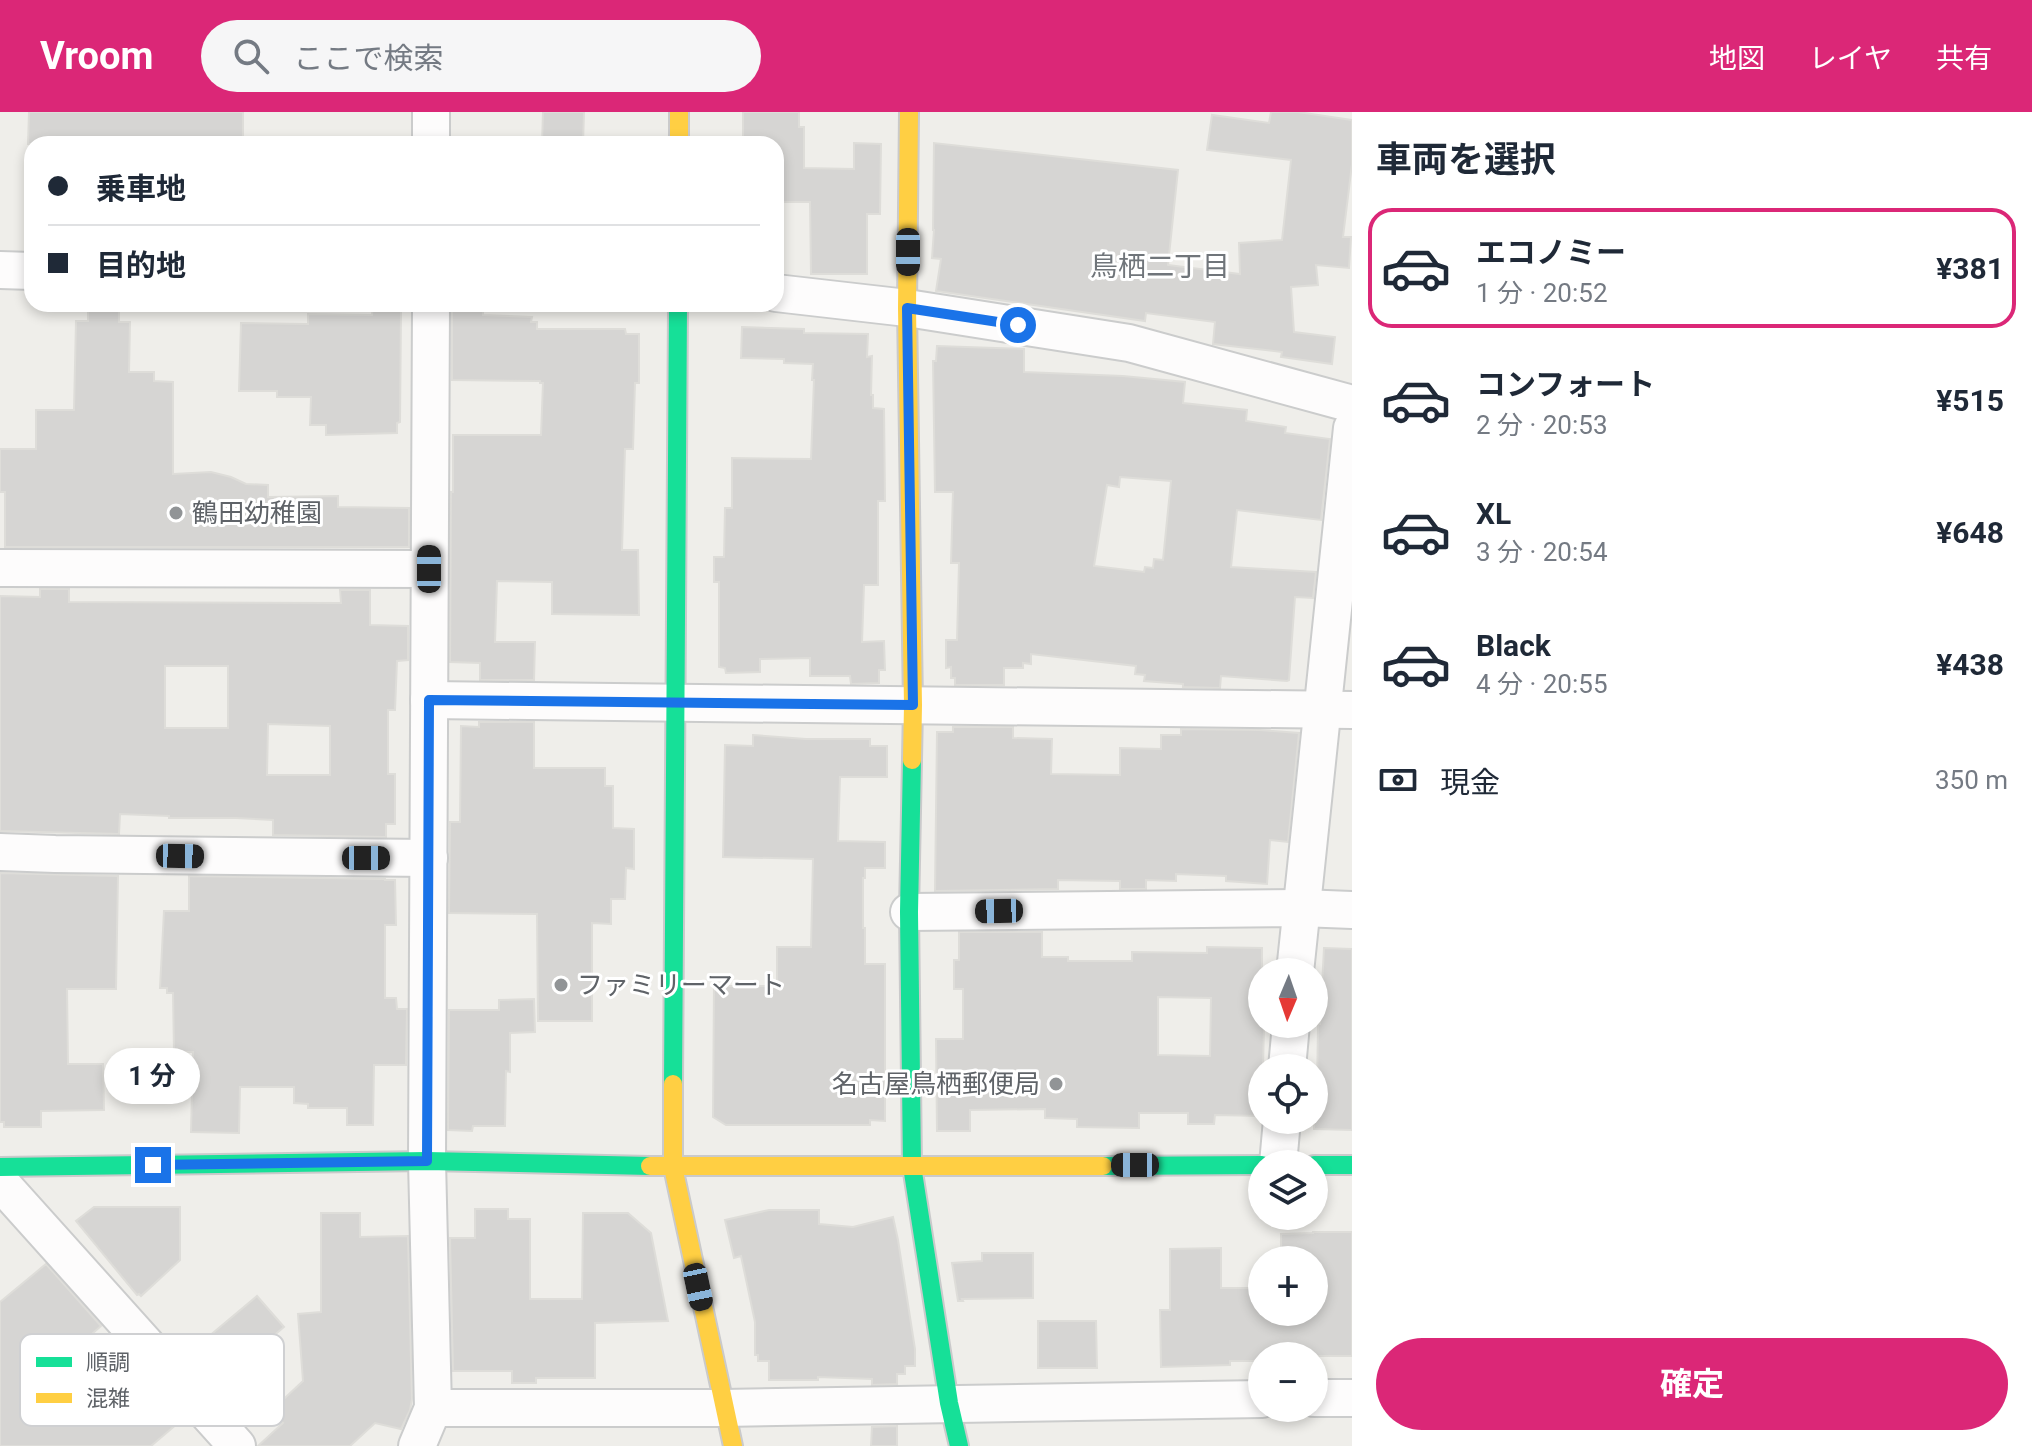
<!DOCTYPE html>
<html lang="ja">
<head>
<meta charset="utf-8">
<style>
  body { margin:0; font-family:Roboto,"Noto Sans JP",sans-serif; background:#f6f6f7; color:#1f2937; height:100vh; display:flex; flex-direction:column; font-size:30px; white-space:nowrap }
  * { box-sizing:border-box; margin:0 }
  p { font-size:26px; color:#747a83 }
  .icon { flex:none; width:44px; height:44px; fill:none; stroke:currentColor; stroke-width:2; stroke-linecap:round; stroke-linejoin:round }
  .map { position:relative; flex:1; overflow:hidden }
  .sheet { display:flex; flex-direction:column; background:#fff; width:680px }
  .sheet>* { flex:none }
  .hud { position:absolute; left:24px; top:24px; width:760px; height:176px; border-radius:24px; box-shadow:0 4px 12px #0003; display:grid; align-content:center; height:176px; padding:0 24px; background:#fff }
  .needle { width:52px; rotate:182deg }
  .controls { position:absolute; left:1248px; top:846px; display:grid; gap:16px }
  .controls a { display:grid; place-items:center; width:80px; height:80px; border-radius:50%; background:#fff; box-shadow:0 4px 12px #0003; font-size:40px }
  .end { position:absolute; width:36px; height:36px; margin:-18px; border:10px solid #1a73e8; background:#fff; box-shadow:0 0 0 4px #fff }
  .from { border-radius:50% }
  .bubble { position:absolute; height:56px; border-radius:28px; background:#fff; box-shadow:0 4px 12px #0003; font-size:26px; font-weight:700; line-height:56px; text-align:center }
  .car { position:absolute; width:24px; height:48px; margin:-24px -12px; border-radius:10px; box-shadow:0 0 6px 2px #0007; background:linear-gradient(#222 24%,#8ab4d8 0 40%,#222 0 76%,#8ab4d8 0 86%,#222 0) }
  .hud b { display:flex; align-items:center; gap:28px; height:76px; font-size:30px }
  .hud b+b { border-top:2px solid #e0e1e3 }
  .hud i { width:20px; height:20px; background:#1f2937 }
  ul { padding:0; list-style:none }
  li { display:flex; align-items:center; gap:24px; height:120px; margin:0 16px 12px; padding:0 8px; border:4px solid transparent; border-radius:24px }
  li div { flex:1 }
  li b { display:block; font-size:30px }
  li em { font-style:normal; font-weight:700 }
  li.selected { border-color:#db2777 }
  li>.icon { width:72px; height:72px; stroke-width:1.5 }
  h2 { padding:0 24px; font-size:36px; line-height:96px }
  .pay { display:flex; align-items:center; gap:20px; height:88px; padding:0 24px; font-size:30px }
  .pay p { margin-inline-start:auto }
  .primary-button { display:flex; gap:16px; margin-top:auto; padding:16px 24px }
  .primary-button a { flex:1; height:92px; border-radius:48px; background:#db2777; color:#fff; font-size:32px; font-weight:700; line-height:92px; text-align:center }
  header { display:flex; align-items:center; gap:48px; box-sizing:border-box; height:112px; padding:0 40px; background:#db2777; color:#fff }
  header strong { font-size:38px }
  nav { display:flex; gap:44px; margin-inline-start:auto; font-size:28px }
  .search { width:560px; height:72px; background:#f6f6f7; display:flex; align-items:center; gap:20px; box-sizing:border-box; padding:0 28px; border-radius:44px; color:#747a83; font-size:30px }
  main { display:flex; flex:1; min-height:0 }
  .map>svg:first-child { display:block }
</style>
</head>
<body>
<header>
<strong>Vroom</strong>
<div class="search"><svg class="icon" aria-label="search" viewBox="0 0 24 24"><circle cx="10" cy="10" r="6"/><path d="M15 15l6 6"/></svg>ここで検索</div>
<nav><a>地図</a><a>レイヤ</a><a>共有</a></nav>
</header>
<main>
<div class="map">
<svg width="1352" height="1334" viewBox="0 0 1352 1334">
  <rect width="100%" height="100%" fill="#efeeea"/>
  <g fill="#d6d5d3" stroke="#deddd9" stroke-width="2" fill-rule="evenodd">
    <polygon points="29,0 243,0 243,32 28,32"/>
    <polygon points="543,0 584,0 583,32 542,32"/>
    <polygon points="743,0 799,0 799,15 804,15 804,56 854,57 854,31 881,32 880,102 867,102 867,162 811,162 810,90 776,90 776,32 743,32"/>
    <polygon points="1271,0 1298,0 1352,8 1352,52 1343,125 1351,125 1349,156 1316,153 1318,173 1291,175 1294,220 1335,225 1332,252 1281,245 1282,240 1213,232 1215,210 1146,201 1145,209 936,179 941,147 932,146 934,118 933,118 934,31 1178,58 1168,153 1240,162 1239,131 1282,128 1291,48 1207,38 1212,3 1269,11"/>
    <polygon points="88,192 119,192 119,210 130,210 129,260 154,260 154,269 173,270 173,362 211,360 231,365 246,372 268,373 268,385 338,384 338,395 409,396 409,435 5,435 5,380 0,380 0,337 36,337 36,298 74,298 76,209 88,209"/>
    <polygon points="373,192 392,192 401,199 400,310 397,311 397,321 326,323 326,313 310,313 311,285 277,285 277,279 239,279 241,211 308,212 308,202 372,203"/>
    <polygon points="452,195 483,196 483,203 532,205 531,210 537,210 537,217 625,217 626,222 639,222 639,271 635,271 633,337 625,337 622,438 638,438 639,503 552,502 552,470 497,469 495,530 535,530 534,568 480,568 480,551 450,550 451,380 453,380 453,323 541,323 543,271 540,271 540,269 452,268"/>
    <polygon points="742,215 804,217 804,221 868,222 867,245 872,244 871,283 873,283 873,296 884,297 885,389 878,389 878,473 864,473 862,530 884,529 885,558 879,558 879,571 851,572 850,564 810,564 810,546 760,547 760,560 726,561 725,556 719,555 719,470 714,470 714,445 724,445 725,396 732,396 732,346 811,347 814,268 812,268 813,252 784,251 784,247 741,246"/>
    <path d="M 937,234 L 1024,237 L 1024,260 L 1123,264 L 1185,270 L 1183,291 L 1247,298 L 1246,309 L 1286,315 L 1285,321 L 1330,327 L 1321,408 L 1237,398 L 1231,455 L 1316,460 L 1313,486 L 1295,485 L 1289,568 L 1287,569 L 1221,564 L 1220,576 L 1183,575 L 1183,572 L 1144,569 L 1145,563 L 1135,562 L 1136,554 L 1031,542 L 1031,552 L 1023,551 L 1023,556 L 1004,556 L 1004,573 L 955,573 L 955,566 L 951,566 L 951,555 L 946,556 L 946,528 L 957,528 L 959,451 L 951,451 L 953,380 L 935,380 L 933,249 L 936,249 ZM 1120,365 L 1171,369 L 1163,448 L 1154,447 L 1153,456 L 1145,455 L 1144,460 L 1094,454 L 1107,373 L 1119,375 Z"/>
    <path d="M 40,477 L 69,477 L 69,490 L 341,491 L 340,478 L 370,478 L 370,513 L 408,514 L 408,548 L 397,549 L 395,598 L 388,598 L 388,662 L 395,662 L 395,712 L 386,712 L 386,725 L 273,723 L 273,708 L 236,706 L 169,706 L 169,704 L 120,702 L 119,722 L 0,719 L 0,484 L 40,485 ZM 165,554 L 228,554 L 228,616 L 165,616 ZM 268,612 L 330,614 L 330,663 L 267,663 Z"/>
    <polygon points="479,610 534,610 534,656 605,656 605,674 613,674 613,716 634,717 634,757 626,756 625,787 611,787 611,812 592,811 592,909 538,909 537,802 449,801 450,710 460,710 461,614 479,615"/>
    <polygon points="953,615 1013,615 1013,626 1052,627 1051,662 1120,663 1120,636 1161,637 1161,623 1181,623 1181,617 1260,618 1299,621 1288,730 1270,728 1267,772 1226,769 1226,764 1176,762 1176,769 1146,768 1146,777 1120,777 1120,769 1058,768 1058,777 935,779 937,620 953,620"/>
    <polygon points="753,623 806,627 870,627 870,634 887,634 887,665 840,665 838,729 885,730 885,756 865,756 865,766 863,766 863,816 865,816 865,852 885,852 885,1009 870,1008 870,1013 726,1013 713,1005 714,874 777,874 777,835 811,835 813,747 723,745 725,633 753,634"/>
    <polygon points="0,761 118,764 116,877 67,877 68,952 103,952 104,998 41,999 41,1015 4,1015 4,1010 0,1010"/>
    <polygon points="189,764 385,767 385,768 395,768 396,813 385,813 385,886 396,886 397,897 407,897 406,953 374,953 373,1013 347,1013 347,996 308,996 308,992 294,991 294,975 240,975 239,1021 191,1020 193,940 174,940 173,881 167,881 167,876 160,876 164,799 189,799"/>
    <path d="M 959,820 L 1042,820 L 1042,845 L 1068,845 L 1068,849 L 1132,849 L 1132,840 L 1207,841 L 1207,835 L 1262,836 L 1262,912 L 1264,912 L 1262,1004 L 1215,1003 L 1214,1012 L 1188,1012 L 1188,1001 L 1139,1001 L 1139,1016 L 1077,1015 L 1077,1007 L 1045,1006 L 1045,997 L 970,998 L 970,1019 L 937,1019 L 936,927 L 963,927 L 963,877 L 954,877 L 954,848 L 959,848 ZM 1158,885 L 1211,886 L 1210,944 L 1158,943 Z"/>
    <polygon points="1324,836 1352,837 1352,1018 1314,1017 1314,979 1317,979 1318,912 1320,912"/>
    <polygon points="534,887 535,920 510,921 510,960 506,959 505,1014 473,1014 472,1019 448,1018 449,898 499,898 499,888"/>
    <polygon points="94,1095 180,1095 180,1148 141,1184 139,1182 137,1183 76,1109"/>
    <polygon points="475,1097 508,1097 508,1107 530,1107 530,1187 582,1187 583,1101 628,1101 651,1121 668,1209 595,1211 595,1266 536,1266 536,1271 512,1271 512,1259 453,1259 450,1126 475,1126"/>
    <polygon points="769,1098 819,1098 819,1112 853,1115 893,1105 898,1128 915,1237 915,1254 905,1254 905,1262 897,1262 897,1272 872,1273 872,1267 818,1265 818,1268 769,1268 769,1249 758,1249 758,1243 755,1243 755,1210 741,1144 734,1146 725,1108"/>
    <polygon points="321,1101 360,1101 360,1125 408,1124 412,1287 410,1298 401,1317 375,1311 350,1334 258,1334 283,1311 272,1298 303,1269 298,1202 321,1200"/>
    <polygon points="1313,1120 1352,1120 1352,1244 1262,1244 1262,1249 1230,1249 1230,1253 1161,1255 1160,1198 1170,1198 1170,1137 1221,1136 1221,1176 1262,1176 1262,1200 1314,1200 1314,1148 1281,1148 1281,1122 1313,1121"/>
    <polygon points="982,1141 1033,1141 1033,1186 962,1187 963,1189 958,1189 952,1151 982,1149"/>
    <polygon points="46,1152 101,1214 66,1245 106,1290 134,1265 177,1312 151,1334 0,1334 0,1190"/>
    <polygon points="257,1184 284,1215 223,1267 196,1235"/>
    <polygon points="1038,1209 1096,1209 1097,1256 1038,1256"/>
    <polygon points="897,1314 897,1334 871,1334 872,1315"/>
  </g>
  <g fill="none" stroke-linecap="round" stroke-linejoin="round">
    <g stroke="#cbcccc" stroke-width="40">
      <g id="street">
        <polyline points="431,32 431,0"/>
        <polyline points="0,158 32,159"/>
        <polyline points="776,181 907,196 1129,231 1352,292"/>
        <polyline points="0,456 429,457"/>
        <polyline points="429,588 1352,598"/>
        <polyline points="0,740 55,742 429,746"/>
        <polyline points="909,800 1301,796 1352,798"/>
        <polyline points="1295,860 1352,316"/>
        <polyline points="1287,956 1291,912"/>
        <polyline points="1278,1052 1282,1008"/>
        <polyline points="0,1070 237,1334"/>
        <polyline points="1314,1286 1352,1286"/>
        <polyline points="433,1296 724,1296 1262,1287"/>
        <polyline points="417,1334 433,1296 427,1049 431,192"/>
      </g>
    </g>
    <g stroke="#cacacb" stroke-width="22">
      <g id="fast">
        <polyline points="912,648 909,800 912,1054 949,1291 959,1334"/>
        <polyline points="673,972 678,192"/>
        <polyline points="1314,1053 1352,1053"/>
        <polyline points="1103,1054 1262,1053"/>
        <polyline points="0,1055 427,1049 650,1054"/>
      </g>
    </g>
    <g stroke="#cacacb" stroke-width="22">
      <g id="slow">
        <polyline points="679,0 679,32"/>
        <polyline points="909,0 907,196 913,593 912,648"/>
        <polyline points="673,972 673,1055 733,1334"/>
        <polyline points="650,1054 1103,1054"/>
      </g>
    </g>
    <use href="#street" stroke="#fdfcfc" stroke-width="36"/>
    <use href="#fast" stroke="#16e098" stroke-width="18"/>
    <use href="#slow" stroke="#ffcf43" stroke-width="18"/>
  </g>
  <g fill="none" stroke-linecap="round" stroke-linejoin="round">
    <polyline stroke="#1a73e8" stroke-width="10" points="153,1053 427,1049 429,588 913,593 907,196 1018,213"/>
  </g>
  <g fill="#919496" stroke="#fff" stroke-width="3">
    <circle cx="176" cy="401" r="8"/>
    <circle cx="561" cy="873" r="8"/>
    <circle cx="1056" cy="972" r="8"/>
  </g>
  <g text-anchor="middle" dominant-baseline="central" stroke-width="6" stroke-linejoin="round" paint-order="stroke">
    <g font-size="26" fill="#5f6368" stroke="#fff" text-anchor="start">
      <text x="192" y="401">鶴田幼稚園</text>
      <text x="577" y="873">ファミリーマート</text>
      <text x="1040" y="972" text-anchor="end">名古屋鳥栖郵便局</text>
    </g>
    <g font-size="28" fill="#70757a" stroke="#fff">
      <text x="1160" y="154">鳥栖二丁目</text>
    </g>
  </g>
  <rect x="20" y="1222" width="264" height="92" rx="12" fill="#fff" stroke="#cfd0d2" stroke-width="2"/>
  <rect x="36" y="1245" width="36" height="10" fill="#16e098"/>
  <rect x="36" y="1281" width="36" height="10" fill="#ffcf43"/>
  <g font-size="22" fill="#5f6368">
    <text x="86" y="1258">順調</text>
    <text x="86" y="1294">混雑</text>
  </g>
</svg>
<div class="controls">
<a><svg class="needle" viewBox="-14 -14 28 28"><path d="M0-13l5 13h-10z" fill="#e53935"/><path d="M0 13l5-13h-10z" fill="#747a83"/></svg></a>
<a><svg class="icon" aria-label="locate" viewBox="0 0 24 24"><circle cx="12" cy="12" r="6"/><path d="M12 2v4M12 18v4M2 12h4M18 12h4"/></svg></a>
<a><svg class="icon" aria-label="layers" viewBox="0 0 24 24"><path d="M12 4l9 5-9 5-9-5zM3 14l9 5 9-5"/></svg></a>
<a>+</a>
<a>−</a>
</div>
<i class="end from" style="left:1018px;top:213px"></i>
<i class="end" style="left:153px;top:1053px"></i>
<div class="bubble" style="left:104px;top:936px;width:96px">1 分</div>
<i class="car" style="left:908px;top:140px;rotate:180deg"></i>
<i class="car" style="left:429px;top:457px;rotate:0deg"></i>
<i class="car" style="left:180px;top:744px;rotate:91deg"></i>
<i class="car" style="left:366px;top:746px;rotate:90deg"></i>
<i class="car" style="left:999px;top:799px;rotate:269deg"></i>
<i class="car" style="left:1135px;top:1053px;rotate:270deg"></i>
<i class="car" style="left:698px;top:1175px;rotate:168deg"></i>
<div class="hud">
<b><i class="from"></i>乗車地</b>
<b><i></i>目的地</b>
</div>
</div>
<section class="sheet">
<h2>車両を選択</h2>
<ul>
<li class="selected"><svg class="icon" aria-label="car" viewBox="0 0 24 24"><path d="M5 17H2v-5l4-1 3-4h7l3 4 3 1v5h-3M9 17h6M6 11h13"/><circle cx="7" cy="17" r="2"/><circle cx="17" cy="17" r="2"/></svg><div><b>エコノミー</b><p>1 分 · 20:52</p></div><em>¥381</em></li>
<li><svg class="icon" aria-label="car" viewBox="0 0 24 24"><path d="M5 17H2v-5l4-1 3-4h7l3 4 3 1v5h-3M9 17h6M6 11h13"/><circle cx="7" cy="17" r="2"/><circle cx="17" cy="17" r="2"/></svg><div><b>コンフォート</b><p>2 分 · 20:53</p></div><em>¥515</em></li>
<li><svg class="icon" aria-label="car" viewBox="0 0 24 24"><path d="M5 17H2v-5l4-1 3-4h7l3 4 3 1v5h-3M9 17h6M6 11h13"/><circle cx="7" cy="17" r="2"/><circle cx="17" cy="17" r="2"/></svg><div><b>XL</b><p>3 分 · 20:54</p></div><em>¥648</em></li>
<li><svg class="icon" aria-label="car" viewBox="0 0 24 24"><path d="M5 17H2v-5l4-1 3-4h7l3 4 3 1v5h-3M9 17h6M6 11h13"/><circle cx="7" cy="17" r="2"/><circle cx="17" cy="17" r="2"/></svg><div><b>Black</b><p>4 分 · 20:55</p></div><em>¥438</em></li>
</ul>
<div class="pay"><svg class="icon" aria-label="cash" viewBox="0 0 24 24"><path d="M3 7h18v10H3z"/><circle cx="12" cy="12" r="2"/></svg>現金<p>350 m</p></div>
<div class="primary-button"><a>確定</a></div>
</section>
</main>
</body>
</html>
